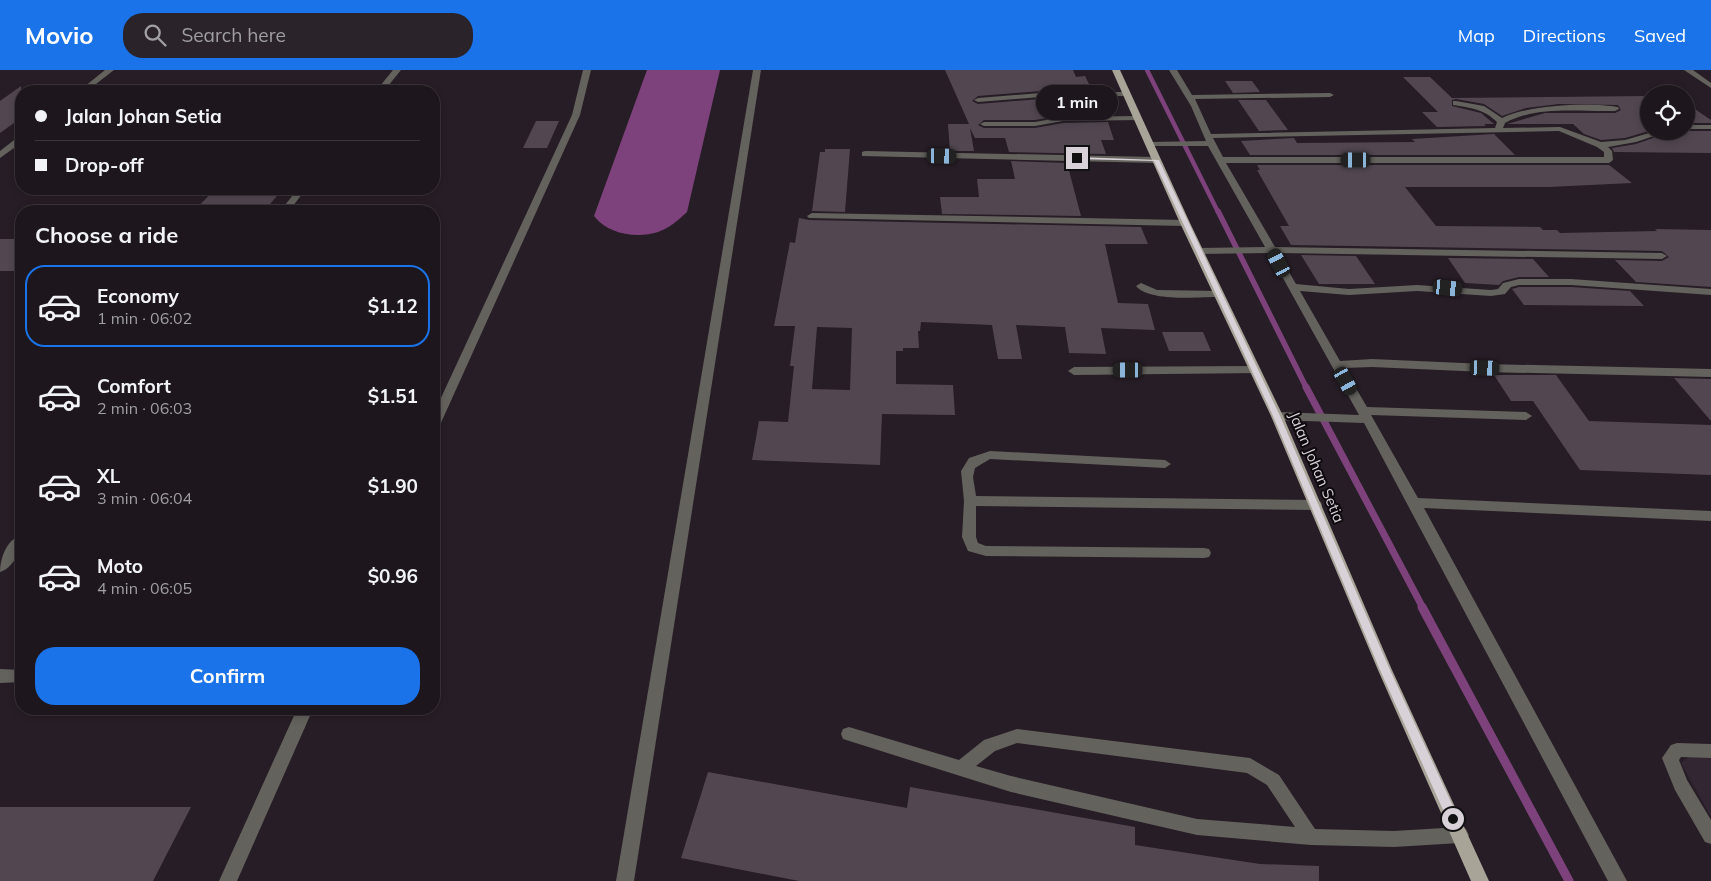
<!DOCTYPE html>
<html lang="en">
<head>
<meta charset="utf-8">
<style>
  body { margin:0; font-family:Mulish,sans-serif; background:#2a2329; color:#f1f3f6; height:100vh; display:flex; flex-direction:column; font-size:19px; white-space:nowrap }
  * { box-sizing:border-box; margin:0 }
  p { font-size:16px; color:#a09fa3 }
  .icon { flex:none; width:28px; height:28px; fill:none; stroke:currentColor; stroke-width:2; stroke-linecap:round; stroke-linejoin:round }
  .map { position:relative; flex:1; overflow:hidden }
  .details { position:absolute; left:15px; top:135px; width:425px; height:510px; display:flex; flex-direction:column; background:#1d161c; border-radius:20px; box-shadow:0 2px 8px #0003,0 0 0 1px #3b353b }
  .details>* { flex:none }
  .top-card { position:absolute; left:15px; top:15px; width:425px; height:110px; border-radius:20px; box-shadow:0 2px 8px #0003,0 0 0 1px #3b353b; display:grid; align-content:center; height:110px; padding:0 20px; background:#1d161c }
  .fabs { position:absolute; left:1640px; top:15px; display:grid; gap:10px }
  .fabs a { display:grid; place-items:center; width:55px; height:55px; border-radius:50%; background:#1d161c; box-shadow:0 2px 8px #0003,0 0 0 1px #3b353b; font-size:25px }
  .end { position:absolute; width:22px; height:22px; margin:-11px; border:6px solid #d8d2d8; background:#111; box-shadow:0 0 0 2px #111 }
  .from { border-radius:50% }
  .bubble { position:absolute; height:35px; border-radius:18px; background:#1d161c; box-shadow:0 2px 8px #0003,0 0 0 1px #3b353b; font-size:16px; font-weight:700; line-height:35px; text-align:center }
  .car { position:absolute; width:15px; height:30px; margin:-15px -8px; border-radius:6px; box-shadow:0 0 4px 1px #0007; background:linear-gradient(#222 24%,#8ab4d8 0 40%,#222 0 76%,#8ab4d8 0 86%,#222 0) }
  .top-card b { display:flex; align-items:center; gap:18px; height:48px; font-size:19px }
  .top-card b+b { border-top:1px solid #3b353b }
  .top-card i { width:12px; height:12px; background:#f1f3f6 }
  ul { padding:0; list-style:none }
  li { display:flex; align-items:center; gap:15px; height:82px; margin:0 10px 8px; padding:0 10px; border:2px solid transparent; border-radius:20px }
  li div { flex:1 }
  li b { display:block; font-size:19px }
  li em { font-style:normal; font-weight:700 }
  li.on { border-color:#1a73e8 }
  li>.icon { width:45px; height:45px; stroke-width:1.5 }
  h2 { padding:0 20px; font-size:22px; line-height:60px }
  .primary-button { display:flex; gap:10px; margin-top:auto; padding:10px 20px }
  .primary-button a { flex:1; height:58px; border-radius:20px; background:#1a73e8; color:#fff; font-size:20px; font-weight:700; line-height:58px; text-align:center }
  header { display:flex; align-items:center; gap:30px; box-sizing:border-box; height:70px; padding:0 25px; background:#1a73e8; color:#fff }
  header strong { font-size:24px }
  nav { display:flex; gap:28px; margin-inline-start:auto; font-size:18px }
  .search { width:350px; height:45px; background:#2a2329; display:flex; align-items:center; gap:12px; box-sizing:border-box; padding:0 18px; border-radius:20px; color:#a09fa3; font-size:19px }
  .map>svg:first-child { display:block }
</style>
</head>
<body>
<header>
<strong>Movio</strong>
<div class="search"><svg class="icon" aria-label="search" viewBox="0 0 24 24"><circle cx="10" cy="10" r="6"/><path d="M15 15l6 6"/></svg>Search here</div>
<nav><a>Map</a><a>Directions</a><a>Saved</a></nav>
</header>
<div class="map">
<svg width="1711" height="811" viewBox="0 0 1711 811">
  <rect width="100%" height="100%" fill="#271d26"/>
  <polygon fill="#322632" points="1691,685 1711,686 1711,747 1681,693"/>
  <path fill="#7d427b" d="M 647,0 L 720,0 L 687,142 C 678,150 670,158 658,162 C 636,169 608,164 594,146 Z"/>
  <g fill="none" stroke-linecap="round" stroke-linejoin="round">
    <polyline stroke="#7d427b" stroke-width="4.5" points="1147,0 1218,142"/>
    <polyline stroke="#7d427b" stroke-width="5.5" points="1218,141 1307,319"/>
    <polyline stroke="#7d427b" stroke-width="7" points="1306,317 1423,538"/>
    <polyline stroke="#7d427b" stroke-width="9" points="1422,537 1569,811"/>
  </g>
  <g fill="#524751" fill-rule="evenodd">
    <polygon points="945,0 1073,0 1076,7 1085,6 1092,20 1053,20 978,26 972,31 978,34 1053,28 1096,28 1105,45 1063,45 1035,50 984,50 978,55 984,58 1035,58 1063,53 1108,52 1114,70 1101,70 1106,84 1009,82 1005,68 975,68 970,58 974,81 950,81 948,54 969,54"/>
    <polygon points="1403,7 1430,7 1452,28 1649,26 1649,61 1625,68 1601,70 1584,64 1573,54 1507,54 1545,43 1615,43 1621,40 1618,35 1559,34 1526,38 1502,46 1484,34 1456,29 1452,30 1452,36 1481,43 1494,54 1484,54 1486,56 1437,57 1422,42 1438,42"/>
    <polygon points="1225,11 1252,11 1260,22 1233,23"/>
    <polygon points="21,16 21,48 0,63 0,31"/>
    <polygon points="1238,30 1266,30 1288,60 1259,61"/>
    <polygon points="1686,33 1711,50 1711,53 1686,53"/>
    <polygon points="536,51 559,51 547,78 523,78"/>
    <polygon points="1686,61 1711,61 1711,83 1614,82 1612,78 1636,74 1670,62"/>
    <polygon points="1494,64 1515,85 1250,85 1241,71 1294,68 1297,73 1415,72 1412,69"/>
    <polygon points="825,79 850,79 845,142 812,141 820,82 825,82"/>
    <polygon points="1011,91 1067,93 1081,146 942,144 940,127 979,127 977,109 1015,109"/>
    <polygon points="1257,95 1609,95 1632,113 1549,117 1405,117 1436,156 1540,157 1543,160 1557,160 1560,163 1657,161 1655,159 1711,160 1711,217 1636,212 1615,190 1662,191 1669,187 1662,181 1291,175 1280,156 1289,156 1257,100 1260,100"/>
    <polygon points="215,119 283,119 264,141 194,141"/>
    <path d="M 799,148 L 809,150 L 1141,157 L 1148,174 L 1105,174 L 1118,233 L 1148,234 L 1155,260 L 1101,258 L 1106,284 L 1069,283 L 1065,257 L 1016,255 L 1022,289 L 998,289 L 992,255 L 921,252 L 920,261 L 918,261 L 919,278 L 903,278 L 903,281 L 896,281 L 896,314 L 953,315 L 955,345 L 882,344 L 880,395 L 752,390 L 759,351 L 788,352 L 794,296 L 790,296 L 795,256 L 774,256 L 790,172 L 795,173 ZM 817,257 L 852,258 L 850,320 L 812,319 Z"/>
    <rect x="0" y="169" width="21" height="32"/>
    <polygon points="1301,185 1356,186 1375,214 1319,214"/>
    <polygon points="1448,188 1533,189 1549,207 1519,207 1503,211 1499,215 1465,213"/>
    <polygon points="1519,217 1571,217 1630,221 1644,236 1524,235 1512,219"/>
    <polygon points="1162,262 1203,262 1211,281 1169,281"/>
    <polygon points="1494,305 1556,305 1589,351 1711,355 1711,405 1580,400 1533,331 1511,331"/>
    <polygon points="1674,308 1711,309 1711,351"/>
    <polygon points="708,702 907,738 910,717 1135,757 1135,775 1260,794 1319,796 1319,811 799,811 681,788"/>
    <polygon points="0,737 191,737 153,811 0,811"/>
  </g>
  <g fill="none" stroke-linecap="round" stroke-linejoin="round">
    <g fill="#64625c" fill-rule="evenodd">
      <polygon points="105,0 114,0 87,21 79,21"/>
      <polygon points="393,0 401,0 384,21 376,21"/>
      <polygon points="583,0 591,0 580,45 440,355 434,359 434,343 572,45"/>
      <polygon points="753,0 761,0 634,811 616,811"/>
      <path d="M 1169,0 L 1177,0 L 1192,25 L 1330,23 L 1334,25 L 1330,27 L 1195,29 L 1211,64 L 1495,58 L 1497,52 C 1484,39 1471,38 1453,35 L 1453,31 L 1456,31 L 1484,36 L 1502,48 C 1527,35 1590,32 1618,37 L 1619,39 L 1615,41 C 1579,42 1538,35 1505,53 L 1503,58 L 1560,57 L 1601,72 L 1625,70 L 1656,61 L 1669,61 L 1636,72 L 1608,77 L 1612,81 L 1613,90 L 1609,93 L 1226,93 L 1275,177 L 1662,183 L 1667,186 L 1662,189 L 1278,183 L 1296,214 L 1349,219 L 1417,215 L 1491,220 L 1498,219 L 1503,213 L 1519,209 L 1571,209 L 1711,219 L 1711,225 L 1571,215 L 1519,215 L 1511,217 L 1505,224 L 1491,226 L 1417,221 L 1349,225 L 1300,221 L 1340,291 L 1372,289 L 1485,294 L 1711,299 L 1711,307 L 1485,302 L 1372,297 L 1344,298 L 1367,337 L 1526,342 L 1532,346 L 1526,350 L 1371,345 L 1418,428 L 1711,441 L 1711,451 L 1424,438 L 1627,811 L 1608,811 L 1364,353 L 1277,350 L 1271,346 L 1277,342 L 1359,345 L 1269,183 L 1199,184 L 1194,181 L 1199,178 L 1265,177 L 1208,76 L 1150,76 L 1146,74 L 1150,72 L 1206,71 L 1191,36 ZM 1559,61 L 1597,77 L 1604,82 L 1604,87 L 1223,87 L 1213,68 Z"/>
      <polygon points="1684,0 1693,0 1711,13 1711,18"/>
      <polygon points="1053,22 1126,22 1130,24 1126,26 1053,26 978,32 974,30 978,28"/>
      <polygon points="1138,46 1141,46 1141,50 1063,51 1035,56 984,56 980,54 984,52 1035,52 1063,47"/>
      <rect x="1686" y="55" width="25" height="4"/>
      <polygon points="18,67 21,67 21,73 0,88 0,81"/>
      <polygon points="865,81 1156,87 1160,90 1156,93 862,86 862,82"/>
      <polygon points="298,119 306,119 289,141 280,141"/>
      <polygon points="812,143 1185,150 1190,153 1185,156 809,148 807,146"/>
      <path d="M 1141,213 L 1157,220 L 1219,221 L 1224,224 L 1219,227 C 1198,227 1149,232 1136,216 Z"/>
      <polygon points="1255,296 1261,300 1259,303 1074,305 1068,301 1074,297"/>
      <polygon points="990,381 1165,390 1171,394 1165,398 990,389 975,398 973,407 976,426 1316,430 1321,432 1322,435 1321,438 1316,440 976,436 976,467 978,473 986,476 1204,478 1209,479 1211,483 1209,487 1204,488 986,486 968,481 962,467 964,431 961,401 969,388"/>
      <path d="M 21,465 C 22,478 14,498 0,502 C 0,489 6,470 21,465 Z"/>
      <polygon points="0,599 21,600 21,612 0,613"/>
      <polygon points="297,639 313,639 237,811 219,811"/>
      <path d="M 849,657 L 959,690 L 984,670 L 1017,659 L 1250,688 L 1279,705 L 1315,759 L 1394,761 L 1460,757 L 1466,759 L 1469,765 L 1466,771 L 1460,773 L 1394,777 L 1311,775 L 1197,765 L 1011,722 L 843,669 L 841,664 L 843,659 ZM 1017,673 L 1247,703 L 1267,715 L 1295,757 L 1197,749 L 1011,706 L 976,696 L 995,681 Z"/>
      <polygon points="1677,673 1711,674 1711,688 1681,687 1679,690 1687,710 1711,750 1711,774 1705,772 1675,720 1662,688 1671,675"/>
    </g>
    <polygon fill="#a8a498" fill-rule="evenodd" points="1112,0 1120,0 1190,153 1283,346 1392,600 1489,811 1471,811 1378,600 1271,346 1180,153"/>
  </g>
  <polygon fill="#d8d2d8" points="1077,87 1159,90 1280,346 1390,600 1457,745 1457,753 1449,753 1380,600 1273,346 1154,91 1075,89"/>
  <g text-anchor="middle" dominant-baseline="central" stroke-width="4" stroke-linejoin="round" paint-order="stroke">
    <g font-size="15" fill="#d8d2d8" stroke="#0d090d">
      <text transform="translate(1317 397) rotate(67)">Jalan Johan Setia</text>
    </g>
  </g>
</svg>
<div class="fabs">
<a><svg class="icon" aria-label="locate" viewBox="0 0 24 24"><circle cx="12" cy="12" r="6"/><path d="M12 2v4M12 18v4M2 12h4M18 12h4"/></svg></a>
</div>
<i class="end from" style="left:1453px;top:749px"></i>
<i class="end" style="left:1077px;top:88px"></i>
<div class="bubble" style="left:1036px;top:15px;width:82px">1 min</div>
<i class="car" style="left:942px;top:86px;rotate:91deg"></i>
<i class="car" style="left:1356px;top:90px;rotate:270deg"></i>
<i class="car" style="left:1279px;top:193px;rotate:332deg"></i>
<i class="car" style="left:1448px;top:218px;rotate:96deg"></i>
<i class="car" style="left:1485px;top:298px;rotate:92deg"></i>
<i class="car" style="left:1128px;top:300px;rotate:270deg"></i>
<i class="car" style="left:1346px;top:311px;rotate:151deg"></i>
<div class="top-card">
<b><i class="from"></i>Jalan Johan Setia</b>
<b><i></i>Drop-off</b>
</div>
<section class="details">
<h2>Choose a ride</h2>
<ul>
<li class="on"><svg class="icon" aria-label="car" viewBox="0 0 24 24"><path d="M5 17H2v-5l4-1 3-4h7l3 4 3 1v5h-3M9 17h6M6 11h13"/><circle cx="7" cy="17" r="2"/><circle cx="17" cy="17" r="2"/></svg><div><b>Economy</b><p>1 min · 06:02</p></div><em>$1.12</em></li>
<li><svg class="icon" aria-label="car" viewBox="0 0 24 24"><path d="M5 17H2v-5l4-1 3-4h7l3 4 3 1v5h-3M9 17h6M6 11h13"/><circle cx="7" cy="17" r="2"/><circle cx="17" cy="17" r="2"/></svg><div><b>Comfort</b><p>2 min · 06:03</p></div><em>$1.51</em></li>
<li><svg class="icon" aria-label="car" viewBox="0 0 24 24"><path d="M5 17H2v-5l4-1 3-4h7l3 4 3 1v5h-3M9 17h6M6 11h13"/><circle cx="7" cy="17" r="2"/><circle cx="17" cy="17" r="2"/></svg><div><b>XL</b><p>3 min · 06:04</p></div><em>$1.90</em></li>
<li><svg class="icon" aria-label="car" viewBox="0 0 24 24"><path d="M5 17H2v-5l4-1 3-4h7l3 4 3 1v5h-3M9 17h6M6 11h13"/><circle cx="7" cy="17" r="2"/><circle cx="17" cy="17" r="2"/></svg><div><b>Moto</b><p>4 min · 06:05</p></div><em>$0.96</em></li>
</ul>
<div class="primary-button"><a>Confirm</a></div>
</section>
</div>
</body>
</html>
